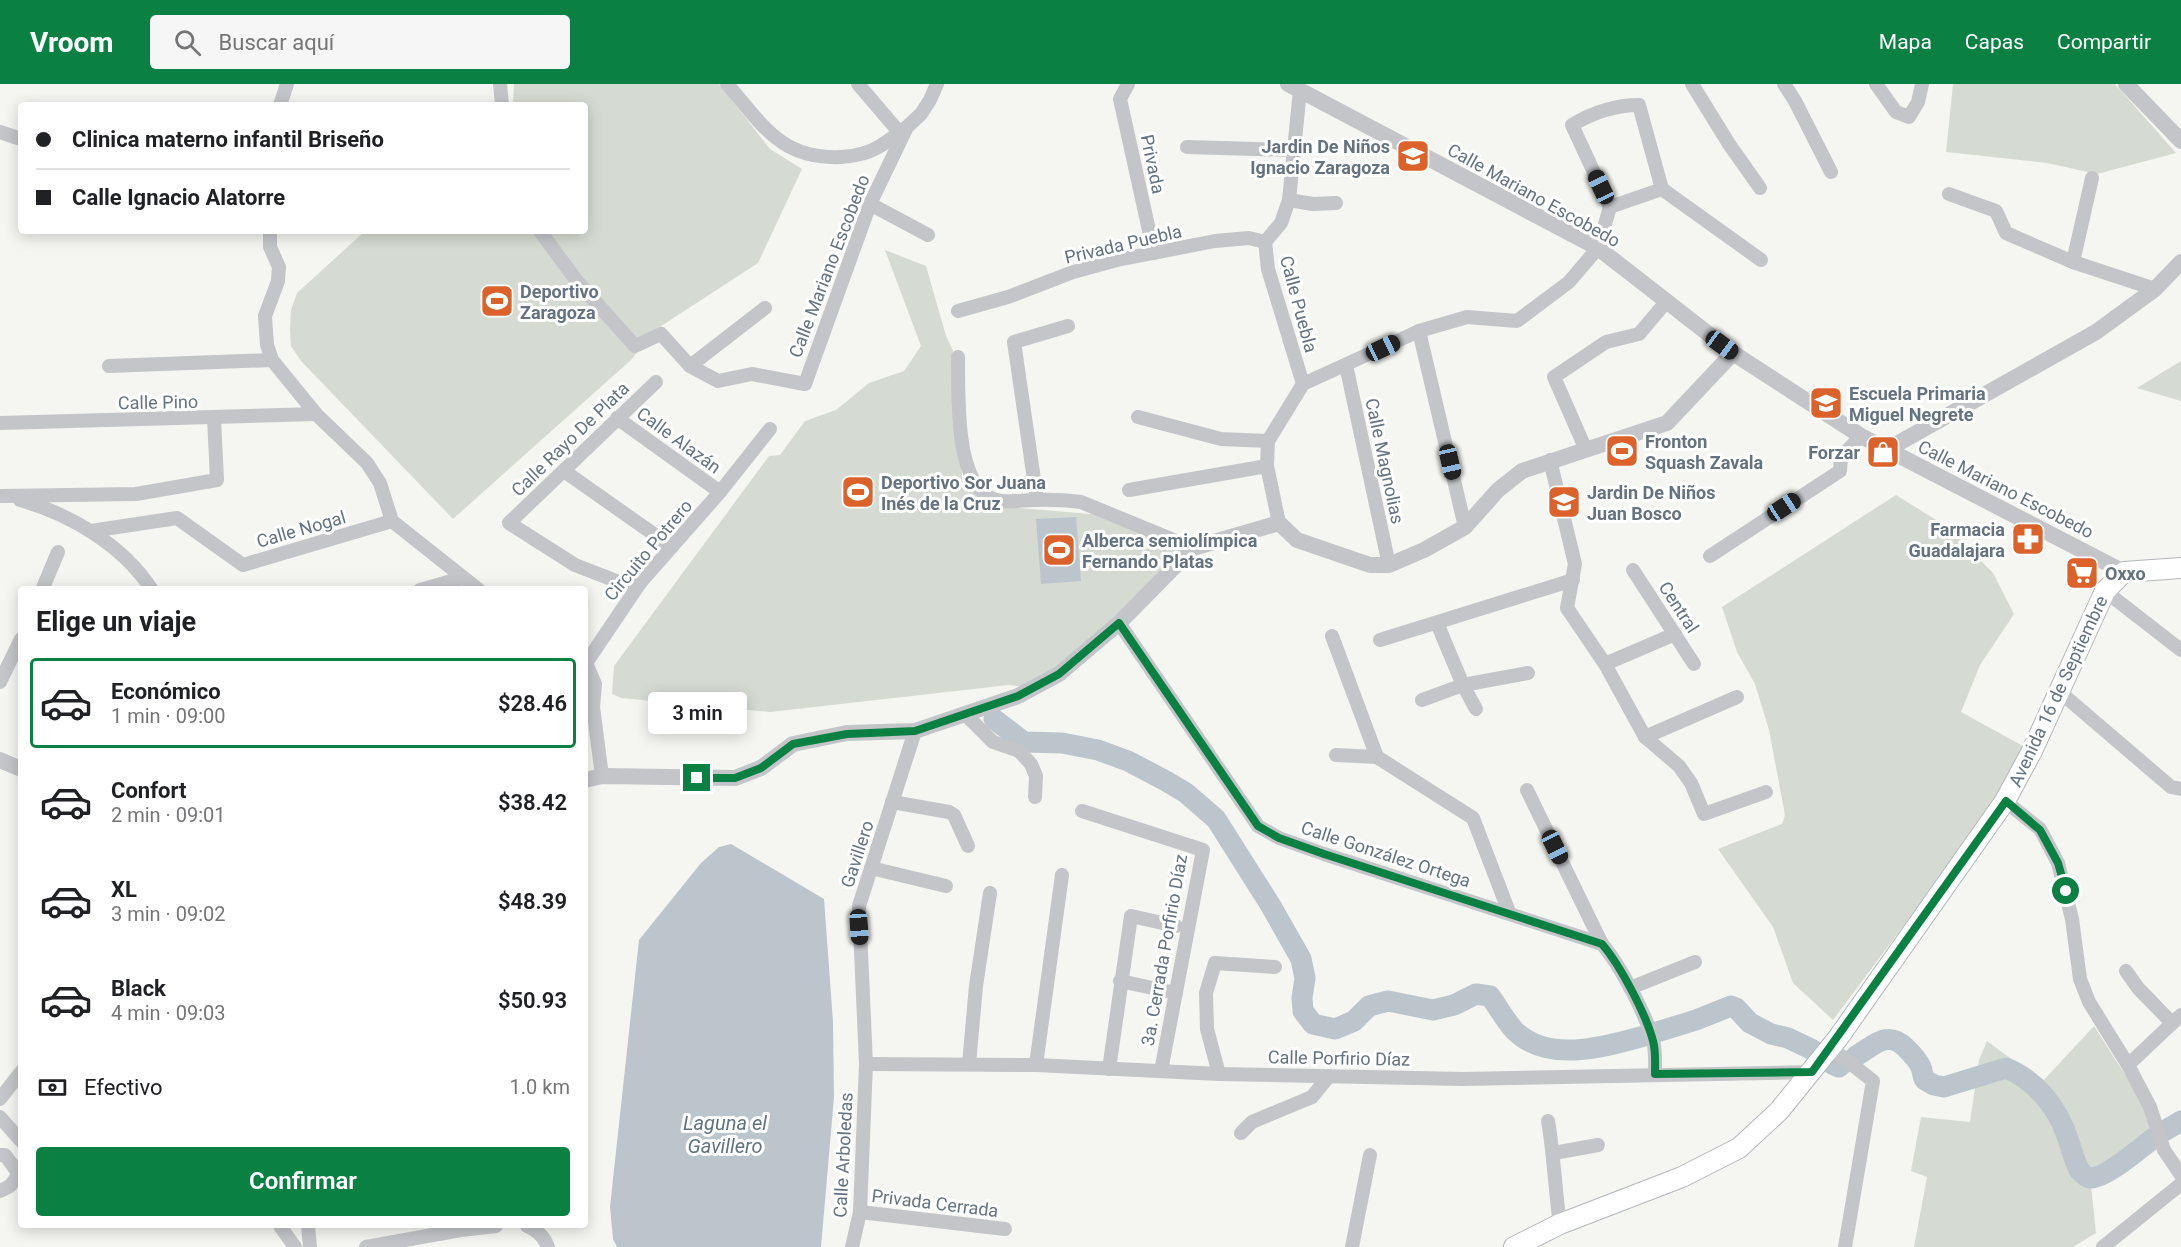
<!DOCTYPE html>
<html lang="es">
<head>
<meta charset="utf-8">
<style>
  body { margin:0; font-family:Roboto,sans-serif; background:#f6f6f6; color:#202124; height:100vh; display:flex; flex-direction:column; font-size:22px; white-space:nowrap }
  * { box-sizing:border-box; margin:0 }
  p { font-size:20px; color:#757577 }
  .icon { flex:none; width:33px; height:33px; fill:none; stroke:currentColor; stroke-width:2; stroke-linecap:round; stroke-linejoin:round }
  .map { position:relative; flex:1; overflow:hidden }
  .drawer { position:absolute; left:18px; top:502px; width:570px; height:642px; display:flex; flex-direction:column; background:#fff; border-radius:6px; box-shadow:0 3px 15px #0003 }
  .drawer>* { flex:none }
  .top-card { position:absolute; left:18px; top:18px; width:570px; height:132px; border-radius:6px; box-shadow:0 3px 15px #0003; display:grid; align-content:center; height:132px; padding:0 18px; background:#fff }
  .end { position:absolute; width:27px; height:27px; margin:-14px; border:8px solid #0b8043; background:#fff; box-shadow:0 0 0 3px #fff }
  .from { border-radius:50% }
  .bubble { position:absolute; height:42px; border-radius:6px; background:#fff; box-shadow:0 3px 15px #0003; font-size:20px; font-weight:600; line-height:42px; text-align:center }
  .car { position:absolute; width:18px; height:36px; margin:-18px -9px; border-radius:8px; box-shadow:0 0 4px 2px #0007; background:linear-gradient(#222 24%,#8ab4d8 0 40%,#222 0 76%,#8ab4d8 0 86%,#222 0) }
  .top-card b { display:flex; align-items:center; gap:21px; height:57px; font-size:22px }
  .top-card b+b { border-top:2px solid #e0e0e0 }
  .top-card i { width:15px; height:15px; background:#202124 }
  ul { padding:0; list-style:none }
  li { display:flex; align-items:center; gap:18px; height:90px; margin:0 12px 9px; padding:0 6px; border:3px solid transparent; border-radius:6px }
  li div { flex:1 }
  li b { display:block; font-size:22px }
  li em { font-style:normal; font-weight:600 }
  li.active { border-color:#0b8043 }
  li>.icon { width:54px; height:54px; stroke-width:1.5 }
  h2 { padding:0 18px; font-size:27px; line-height:72px }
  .pay { display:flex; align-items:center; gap:15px; height:66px; padding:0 18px; font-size:22px }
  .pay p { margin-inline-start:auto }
  .button { display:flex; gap:12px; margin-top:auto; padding:12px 18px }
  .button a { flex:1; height:69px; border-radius:6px; background:#0b8043; color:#fff; font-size:24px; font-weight:600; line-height:69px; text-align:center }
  header { display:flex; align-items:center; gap:36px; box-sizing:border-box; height:84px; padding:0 30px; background:#0b8043; color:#fff }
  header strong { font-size:28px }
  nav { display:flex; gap:33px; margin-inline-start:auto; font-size:21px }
  .search { width:420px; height:54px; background:#f6f6f6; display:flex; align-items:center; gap:15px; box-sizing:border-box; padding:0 21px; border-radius:6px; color:#757577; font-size:22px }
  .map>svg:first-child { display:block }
</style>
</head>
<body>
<header>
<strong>Vroom</strong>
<div class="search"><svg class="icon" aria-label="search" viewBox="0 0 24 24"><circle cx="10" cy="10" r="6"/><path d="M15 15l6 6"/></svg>Buscar aquí</div>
<nav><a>Mapa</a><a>Capas</a><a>Compartir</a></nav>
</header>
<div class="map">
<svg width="2181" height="1163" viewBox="0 0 2181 1163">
  <rect width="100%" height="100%" fill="#f5f5f1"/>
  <g fill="#d5dbd2">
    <polygon points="514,0 719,0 770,65 802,85 758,179 655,246 631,276 453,435 301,277 291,262 290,246 291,226 297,209 365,147 585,147 585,21 513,21"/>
    <polygon points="1953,0 2115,0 2176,69 2097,90 2047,79 1946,68"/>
    <polygon points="885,166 926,182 946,252 956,273 962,394 985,421 1102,431 1189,465 1066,580 1026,603 1009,601 770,628 621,614 612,610 614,582 769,372 780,371 805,337 836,326 869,299 904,287 921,262"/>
    <polygon points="2181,277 2181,317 2137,304"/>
    <polygon points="1896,411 1949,444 1993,489 2014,530 1980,581 1961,628 2023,662 2000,713 1833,936 1793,899 1773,843 1718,765 1782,740 1785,731 1769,646 1755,600 1737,568 1722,523"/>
    <polygon points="2094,942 2143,1019 2156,1060 2091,1101 2096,1149 2073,1163 1914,1163 1927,1093 1911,1087 1921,1033 1970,1038 1979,976 1987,957 2042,998"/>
  </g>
  <g fill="#bcc5cb">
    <polygon points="1076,433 1081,497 1041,500 1036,435"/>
    <polygon points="731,760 824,815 833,938 834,1013 821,1163 617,1163 613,1155 610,1123 639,856 701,779 719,763"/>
  </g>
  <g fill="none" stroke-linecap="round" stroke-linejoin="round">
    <g stroke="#bcc5cb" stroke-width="21">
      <path d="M 994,635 L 1024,658 L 1062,659 L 1098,666 L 1128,677 L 1166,697 L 1186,709 L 1216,735 L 1271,822 L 1301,875 L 1305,894 L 1302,914 L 1303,927 L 1313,940 L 1335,945 L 1354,937 L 1369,922 L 1388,917 L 1433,926 L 1454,921 L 1476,910 L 1490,912 C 1498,923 1505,936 1514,946 C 1548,981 1608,962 1648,951"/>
      <polyline points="1657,948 1696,936 1731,922 1736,924 1750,939 1771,950 1788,954 1813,966"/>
      <path d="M 1856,972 C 1874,962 1887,945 1906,964 C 1911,969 1918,976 1921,983 C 1923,988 1922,992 1925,996 L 1934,1001 L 1944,1003 L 2006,984 C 2028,993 2046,1011 2058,1032 C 2068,1048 2071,1069 2079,1086 C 2082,1089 2085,1093 2090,1094 C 2106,1095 2141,1063 2154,1054"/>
      <polyline points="1832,980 1839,983 1846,977"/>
      <polyline points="2166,1046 2181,1037"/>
    </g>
    <g stroke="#b3b7bb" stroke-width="22">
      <polyline id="secondary" points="1514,1163 1560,1140 1682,1093 1739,1064 1779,1027 1838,954 2005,717 2032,667 2105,507 2124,488 2181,484"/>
    </g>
    <g stroke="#c3c5c9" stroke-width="14">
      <polyline points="500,0 502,21"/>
      <path d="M 727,0 C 762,40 781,76 841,73 C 855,72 868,70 880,62 C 890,56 898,49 907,43"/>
      <polyline points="858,0 899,48"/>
      <polyline points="1128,0 1120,15 1154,169"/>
      <polyline points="1692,0 1729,60 1760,104"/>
      <polyline points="1784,0 1795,17 1831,88"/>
      <polyline points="1876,0 1896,28 1909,33 1918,18 1922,0"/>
      <polyline points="280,21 287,0"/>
      <polyline points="0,48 21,55"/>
      <polyline points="1187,63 1293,66"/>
      <polyline points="1662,105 1761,176"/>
      <polyline points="1949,110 1996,127 2006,149 2073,178 2155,205"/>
      <polyline points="1289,116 1313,120 1336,119"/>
      <polyline points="870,120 928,151"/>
      <polyline points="1610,123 1662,105"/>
      <polyline points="270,147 270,163 279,183 278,197 265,232 267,261 272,276 316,330 367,379 380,399 392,437 479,506"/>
      <polyline points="540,147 576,196 635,262 661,250 690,282 718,297 752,290 805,300 870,120 907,43 921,30 930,16 937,0"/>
      <polyline points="2073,178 2092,94"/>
      <polyline points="958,227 1008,213 1073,188 1117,176 1215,157 1249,154 1265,158"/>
      <polyline points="1419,247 1465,443"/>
      <path d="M 958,273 C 959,309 952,412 1002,417 C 1013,418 1024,416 1034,416 C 1050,415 1065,416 1081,418 L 1193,464"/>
      <polyline points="1346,281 1389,481"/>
      <polyline points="109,282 272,276"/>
      <polyline points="690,282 765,224"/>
      <path d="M 1303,300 L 1419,247 L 1467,233 L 1517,237 L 1569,198 L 1598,164 L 1610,123 L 1572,41 C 1592,29 1615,21 1639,21 L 1662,105"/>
      <polyline points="1138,333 1221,355 1268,357"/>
      <polyline points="617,334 720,408"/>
      <polyline points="0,339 316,330"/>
      <polyline points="1586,366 1554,293 1606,258 1639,250 1666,218"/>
      <polyline points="1550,376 1575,480 1567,524 1605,580 1645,653 1679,682 1691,699 1704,730 1766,708"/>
      <polyline points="564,387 672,463"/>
      <polyline points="1129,406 1267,382"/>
      <polyline points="0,412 136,410 217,396 214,334"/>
      <path d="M 20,416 C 70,430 123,461 152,506"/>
      <polyline points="1037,416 1014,258 1068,242"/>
      <polyline points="1279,439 1267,382 1268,357 1303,300 1268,185 1265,158 1281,139 1289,116 1300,6"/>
      <polyline points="91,447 177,434 243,481 392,437"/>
      <polyline points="1710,472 1840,387 1841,373 1861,352"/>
      <polyline points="1633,486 1694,580"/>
      <polyline points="640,499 619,498 575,481 509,439 656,298"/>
      <polyline points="42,506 58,468"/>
      <polyline points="420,506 462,494"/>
      <polyline points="2105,507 2181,566"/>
      <path d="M 1119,539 L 1258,742 L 1279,754 L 1324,770 L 1602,860 C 1620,881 1646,930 1653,957 C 1656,967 1655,980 1655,990"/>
      <polyline points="1437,539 1463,601 1476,625"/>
      <polyline points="1332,552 1377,673 1473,734 1509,828"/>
      <polyline points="1380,556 1573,496"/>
      <polyline points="1605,580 1675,550"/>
      <polyline points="0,598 21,555"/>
      <polyline points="2060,608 2171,703 2181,705"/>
      <polyline points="1422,616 1463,601 1528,589"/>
      <polyline points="966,631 993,658 1019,667 1031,680 1036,692 1035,713"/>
      <polyline points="1645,653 1737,613"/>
      <polyline points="1336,671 1377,673"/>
      <polyline points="602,692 593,623 595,600 586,579 640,499 720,408 770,345"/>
      <polyline points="1527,706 1602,860"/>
      <polyline points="2005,717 2040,745 2058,779 2072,835 2080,895 2089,918 2128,981 2150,1023 2164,1066 2181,1091"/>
      <polyline points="892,718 949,728 954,731 968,762"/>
      <polyline points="1082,727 1203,766 1161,987"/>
      <polyline points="871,784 946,802"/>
      <polyline points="2126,887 2138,904 2172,939"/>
      <polyline points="1120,897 1176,909"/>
      <polyline points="1630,904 1695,878"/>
      <polyline points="1831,964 1873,997 1845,1163"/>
      <polyline points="866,980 1036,981 1219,990 1463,995 1812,988"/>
      <polyline points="969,980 976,902 990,809"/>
      <polyline points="1036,981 1062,791"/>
      <polyline points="2128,981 2181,931"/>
      <polyline points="1109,985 1131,832 1176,842"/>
      <polyline points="1219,990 1207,945 1206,909 1215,879 1275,883"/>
      <polyline points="0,1015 21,988"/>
      <polyline points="0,1033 21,1057"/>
      <path d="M 1548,1037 C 1554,1071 1555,1106 1560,1140"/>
      <polyline points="1241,1049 1252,1038 1312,1013 1329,992"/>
      <polyline points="1554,1069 1598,1061"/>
      <polyline points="0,1071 5,1071 19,1090"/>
      <polyline points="0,1107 10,1102 21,1088"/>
      <polyline points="860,1128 1005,1145"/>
      <polyline points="280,1142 295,1163"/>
      <polyline points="308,1142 310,1163"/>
      <path d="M 527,1142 C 537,1146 544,1152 548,1163"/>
      <polyline points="366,1163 461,1146 496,1142"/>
      <polyline points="852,1163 860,1128 866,980 859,822 915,647"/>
      <polyline points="1352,1163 1370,1071"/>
      <polyline points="2103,1163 2181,1100"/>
    </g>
    <g stroke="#c3c5c9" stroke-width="16">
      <polyline points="1288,0 1598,164 1733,269 1861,352 2124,488"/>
      <polyline points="2126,0 2181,57"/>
      <polyline points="1888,365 2096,248 2155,205 2181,178"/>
      <polyline points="0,676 21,685"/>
      <polyline points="585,696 602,692 735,694 761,684 793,660 847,649 915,647 1018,612 1059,590 1119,539 1193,464 1279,439 1297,456 1370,481 1389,481 1424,466 1465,443 1498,406 1522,387 1667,339 1733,269"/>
    </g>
    <use href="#secondary" stroke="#fff" stroke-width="20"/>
  </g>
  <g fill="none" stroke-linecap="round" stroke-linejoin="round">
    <path stroke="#0b8043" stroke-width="8" d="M 697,694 L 735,694 L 761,684 L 793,660 L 847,650 L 915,647 L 1018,612 L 1059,590 L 1119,539 L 1258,742 L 1279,754 L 1324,770 L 1602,860 C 1620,881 1646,930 1653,957 C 1656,967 1655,980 1655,990 L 1812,988 L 2006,717 L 2040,746 L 2058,779 L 2066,807"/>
  </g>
  <defs>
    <g id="school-square" transform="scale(1.725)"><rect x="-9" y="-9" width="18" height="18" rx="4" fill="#db622b" stroke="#fff"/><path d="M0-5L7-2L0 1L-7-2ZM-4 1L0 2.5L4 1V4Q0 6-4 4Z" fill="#fff"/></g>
    <g id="stadium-square" transform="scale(1.725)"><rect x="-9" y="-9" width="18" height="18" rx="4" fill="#db622b" stroke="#fff"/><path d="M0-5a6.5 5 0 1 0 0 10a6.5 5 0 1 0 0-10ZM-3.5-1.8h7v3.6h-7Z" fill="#fff"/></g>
    <g id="shop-square" transform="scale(1.725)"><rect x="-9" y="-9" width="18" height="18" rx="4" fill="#db622b" stroke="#fff"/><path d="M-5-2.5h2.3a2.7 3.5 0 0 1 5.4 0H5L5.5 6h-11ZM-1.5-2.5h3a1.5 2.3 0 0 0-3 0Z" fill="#fff"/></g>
    <g id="pharmacy-square" transform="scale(1.725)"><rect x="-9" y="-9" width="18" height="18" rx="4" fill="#db622b" stroke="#fff"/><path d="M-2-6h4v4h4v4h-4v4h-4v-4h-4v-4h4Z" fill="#fff"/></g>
    <g id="supermarket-square" transform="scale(1.725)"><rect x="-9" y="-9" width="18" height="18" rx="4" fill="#db622b" stroke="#fff"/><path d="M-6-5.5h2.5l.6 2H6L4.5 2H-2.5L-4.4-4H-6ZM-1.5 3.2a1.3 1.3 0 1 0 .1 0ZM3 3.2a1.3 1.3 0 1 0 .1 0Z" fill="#fff"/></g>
  </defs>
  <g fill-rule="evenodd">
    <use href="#school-square" x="1413" y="72"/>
    <use href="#stadium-square" x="497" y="217"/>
    <use href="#school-square" x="1826" y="319"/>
    <use href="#stadium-square" x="1622" y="367"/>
    <use href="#shop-square" x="1883" y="368"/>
    <use href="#stadium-square" x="858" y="408"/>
    <use href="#school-square" x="1564" y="418"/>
    <use href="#pharmacy-square" x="2028" y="455"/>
    <use href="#stadium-square" x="1059" y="466"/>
    <use href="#supermarket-square" x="2082" y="489"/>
  </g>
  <g text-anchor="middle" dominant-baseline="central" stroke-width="6" stroke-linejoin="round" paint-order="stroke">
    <g font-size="18" font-weight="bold" fill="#657281" stroke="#fff" text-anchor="start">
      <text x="1390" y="62" text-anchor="end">Jardin De Niños<tspan x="1390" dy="21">Ignacio Zaragoza</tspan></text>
      <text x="520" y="207">Deportivo<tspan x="520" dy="21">Zaragoza</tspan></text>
      <text x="1849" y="309">Escuela Primaria<tspan x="1849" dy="21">Miguel Negrete</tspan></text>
      <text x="1645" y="357">Fronton<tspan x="1645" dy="21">Squash Zavala</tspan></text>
      <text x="1860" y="368" text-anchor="end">Forzar</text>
      <text x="881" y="398">Deportivo Sor Juana<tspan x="881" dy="21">Inés de la Cruz</tspan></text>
      <text x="1587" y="408">Jardin De Niños<tspan x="1587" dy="21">Juan Bosco</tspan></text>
      <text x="2005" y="445" text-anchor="end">Farmacia<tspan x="2005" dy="21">Guadalajara</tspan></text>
      <text x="1082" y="456">Alberca semiolímpica<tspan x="1082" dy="21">Fernando Platas</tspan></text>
      <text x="2105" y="489">Oxxo</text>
    </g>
    <g font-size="18" fill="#657281" stroke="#fff">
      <text transform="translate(1153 80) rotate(78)">Privada</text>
      <text transform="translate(1534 111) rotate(29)">Calle Mariano Escobedo</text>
      <text transform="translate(1123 160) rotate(-13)">Privada Puebla</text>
      <text transform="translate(829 182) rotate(-69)">Calle Mariano Escobedo</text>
      <text transform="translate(1299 220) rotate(75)">Calle Puebla</text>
      <text transform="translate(158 318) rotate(-1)">Calle Pino</text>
      <text transform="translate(570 355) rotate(-44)">Calle Rayo De Plata</text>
      <text transform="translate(679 356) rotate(36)">Calle Alazán</text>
      <text transform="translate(1385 377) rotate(78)">Calle Magnolias</text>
      <text transform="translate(2006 405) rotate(27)">Calle Mariano Escobedo</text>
      <text transform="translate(301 445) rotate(-16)">Calle Nogal</text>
      <text transform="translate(648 466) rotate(-50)">Circuito Potrero</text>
      <text transform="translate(1679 523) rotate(57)">Central</text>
      <text transform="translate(2058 607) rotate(-65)">Avenida 16 de Septiembre</text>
      <text transform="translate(857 770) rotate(-72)">Gavillero</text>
      <text transform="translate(1386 770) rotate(18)">Calle González Ortega</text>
      <text transform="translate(1164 866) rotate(-80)">3a. Cerrada Porfirio Díaz</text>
      <text transform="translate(1339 974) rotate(1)">Calle Porfirio Díaz</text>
      <text transform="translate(843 1071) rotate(-87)">Calle Arboledas</text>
      <text transform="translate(935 1119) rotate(7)">Privada Cerrada</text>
    </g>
    <g font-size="20" font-style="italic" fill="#61747e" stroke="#fff">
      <text x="725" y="1039">Laguna el<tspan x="725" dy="23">Gavillero</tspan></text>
    </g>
  </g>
</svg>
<i class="end from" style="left:2066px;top:807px"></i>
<i class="end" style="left:697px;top:694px"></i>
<div class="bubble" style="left:648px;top:608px;width:99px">3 min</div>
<i class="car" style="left:1601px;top:103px;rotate:335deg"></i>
<i class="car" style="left:1722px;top:261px;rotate:126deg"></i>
<i class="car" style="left:1383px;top:264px;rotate:65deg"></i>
<i class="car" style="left:1450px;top:378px;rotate:167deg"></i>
<i class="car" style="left:1784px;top:423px;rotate:57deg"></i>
<i class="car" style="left:1555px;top:763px;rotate:154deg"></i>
<i class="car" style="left:859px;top:843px;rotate:176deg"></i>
<div class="top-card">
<b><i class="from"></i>Clinica materno infantil Briseño</b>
<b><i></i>Calle Ignacio Alatorre</b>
</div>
<section class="drawer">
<h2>Elige un viaje</h2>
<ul>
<li class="active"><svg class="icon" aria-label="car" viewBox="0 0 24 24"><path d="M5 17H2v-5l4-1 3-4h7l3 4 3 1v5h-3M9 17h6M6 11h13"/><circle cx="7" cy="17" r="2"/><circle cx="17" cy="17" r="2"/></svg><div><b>Económico</b><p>1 min · 09:00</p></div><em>$28.46</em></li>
<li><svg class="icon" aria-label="car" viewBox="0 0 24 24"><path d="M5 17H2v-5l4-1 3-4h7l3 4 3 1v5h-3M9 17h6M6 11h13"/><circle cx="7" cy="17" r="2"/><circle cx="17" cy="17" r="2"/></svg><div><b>Confort</b><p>2 min · 09:01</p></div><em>$38.42</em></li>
<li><svg class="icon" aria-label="car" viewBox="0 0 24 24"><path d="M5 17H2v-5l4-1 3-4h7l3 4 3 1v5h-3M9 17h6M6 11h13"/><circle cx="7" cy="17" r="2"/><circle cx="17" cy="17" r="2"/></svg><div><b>XL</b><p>3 min · 09:02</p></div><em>$48.39</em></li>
<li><svg class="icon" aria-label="car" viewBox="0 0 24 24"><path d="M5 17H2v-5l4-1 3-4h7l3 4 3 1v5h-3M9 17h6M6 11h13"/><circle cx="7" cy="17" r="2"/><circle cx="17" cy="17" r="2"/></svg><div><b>Black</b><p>4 min · 09:03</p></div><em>$50.93</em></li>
</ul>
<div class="pay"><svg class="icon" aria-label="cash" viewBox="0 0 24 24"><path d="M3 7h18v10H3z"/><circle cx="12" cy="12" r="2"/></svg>Efectivo<p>1.0 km</p></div>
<div class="button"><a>Confirmar</a></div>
</section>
</div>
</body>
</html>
